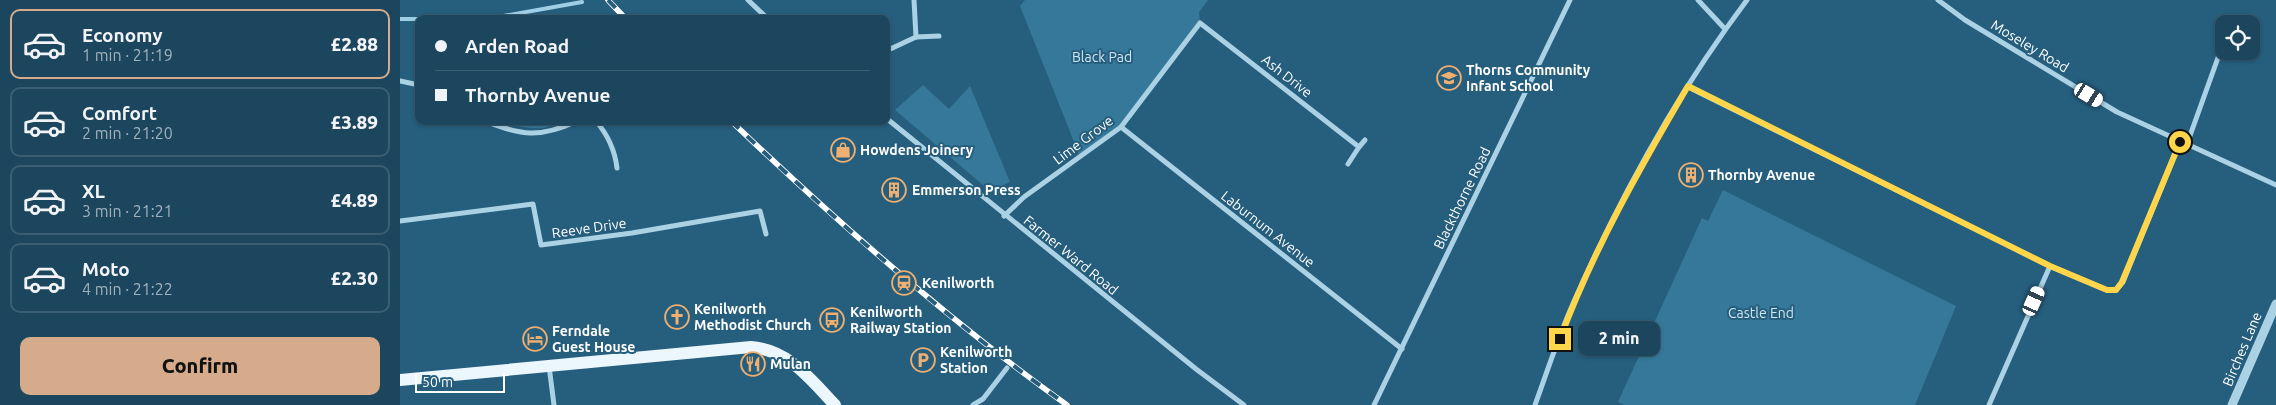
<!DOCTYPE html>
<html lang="en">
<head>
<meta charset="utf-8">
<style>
  body { margin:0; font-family:Ubuntu,sans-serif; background:#254d64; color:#f1f3f6; height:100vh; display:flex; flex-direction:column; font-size:19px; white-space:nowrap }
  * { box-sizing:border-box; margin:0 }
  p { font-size:16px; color:#a0b1bc }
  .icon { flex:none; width:28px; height:28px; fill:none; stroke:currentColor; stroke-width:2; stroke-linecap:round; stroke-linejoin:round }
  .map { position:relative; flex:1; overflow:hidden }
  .sheet { display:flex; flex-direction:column; background:#1c465e; width:400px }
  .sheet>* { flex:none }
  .hud { position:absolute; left:15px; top:15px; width:475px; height:110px; border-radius:10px; box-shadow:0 1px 4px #0004,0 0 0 1px #3a5e73; display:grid; align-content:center; height:110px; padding:0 20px; background:#1c465e }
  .tools { position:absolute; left:1815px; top:15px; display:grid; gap:10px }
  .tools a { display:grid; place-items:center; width:45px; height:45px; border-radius:10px; background:#1c465e; box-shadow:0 1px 4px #0004,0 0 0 1px #3a5e73; font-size:25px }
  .scale { position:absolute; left:15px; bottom:12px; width:90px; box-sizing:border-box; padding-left:5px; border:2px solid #fff; border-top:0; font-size:14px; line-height:18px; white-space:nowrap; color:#fff; -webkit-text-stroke:4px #265e7d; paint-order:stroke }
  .end { position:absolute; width:22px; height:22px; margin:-11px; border:6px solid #ffd54a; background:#111; box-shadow:0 0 0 2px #111 }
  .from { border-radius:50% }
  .bubble { position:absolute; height:35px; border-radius:10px; background:#1c465e; box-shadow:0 1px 4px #0004,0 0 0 1px #3a5e73; font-size:16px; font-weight:800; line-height:35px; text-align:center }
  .car { position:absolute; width:15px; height:30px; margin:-15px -8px; border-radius:6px; box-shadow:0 0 4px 1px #0007; background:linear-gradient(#fff 24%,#345 0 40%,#fff 0 76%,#345 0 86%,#fff 0) }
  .hud b { display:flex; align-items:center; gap:18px; height:48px; font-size:19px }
  .hud b+b { border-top:1px solid #3a5e73 }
  .hud i { width:12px; height:12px; background:#f1f3f6 }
  ul { padding:9px 0 0; list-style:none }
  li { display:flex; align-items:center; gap:15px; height:70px; margin:0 10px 8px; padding:0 10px; border:2px solid #3a5e73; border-radius:10px }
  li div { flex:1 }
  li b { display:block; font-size:19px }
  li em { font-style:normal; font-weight:800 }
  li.on { border-color:#d6ab8b }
  li>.icon { width:45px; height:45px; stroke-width:1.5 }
  .button { display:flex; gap:10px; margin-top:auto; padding:10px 20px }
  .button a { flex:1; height:58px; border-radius:10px; background:#d6ab8b; color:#111; font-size:20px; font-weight:800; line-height:58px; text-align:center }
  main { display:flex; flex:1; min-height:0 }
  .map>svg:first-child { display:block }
</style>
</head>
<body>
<main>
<section class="sheet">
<ul>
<li class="on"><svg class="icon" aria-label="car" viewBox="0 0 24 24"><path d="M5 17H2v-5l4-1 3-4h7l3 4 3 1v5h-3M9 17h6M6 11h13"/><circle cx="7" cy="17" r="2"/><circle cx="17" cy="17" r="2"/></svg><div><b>Economy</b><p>1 min · 21:19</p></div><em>£2.88</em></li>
<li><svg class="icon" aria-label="car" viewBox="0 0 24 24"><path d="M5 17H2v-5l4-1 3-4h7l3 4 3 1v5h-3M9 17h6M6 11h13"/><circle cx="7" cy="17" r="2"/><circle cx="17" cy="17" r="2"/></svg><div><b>Comfort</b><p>2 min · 21:20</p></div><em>£3.89</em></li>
<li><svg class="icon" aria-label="car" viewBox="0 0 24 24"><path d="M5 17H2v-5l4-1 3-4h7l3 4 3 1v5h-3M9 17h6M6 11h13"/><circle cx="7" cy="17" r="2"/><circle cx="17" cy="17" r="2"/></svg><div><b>XL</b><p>3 min · 21:21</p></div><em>£4.89</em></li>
<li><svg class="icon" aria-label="car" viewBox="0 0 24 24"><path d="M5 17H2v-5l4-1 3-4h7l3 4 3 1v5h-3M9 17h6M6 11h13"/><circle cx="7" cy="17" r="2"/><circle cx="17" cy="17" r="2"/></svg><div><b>Moto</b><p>4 min · 21:22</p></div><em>£2.30</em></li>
</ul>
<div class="button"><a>Confirm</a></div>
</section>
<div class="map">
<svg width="1876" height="405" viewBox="0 0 1876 405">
  <rect width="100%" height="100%" fill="#265e7d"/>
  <g fill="#367899">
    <polygon points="625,0 808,0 799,12 800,23 721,127 680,157 620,6"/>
    <polygon points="523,85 549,109 570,86 610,182 590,191 495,110"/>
    <path d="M 102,121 L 158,121 C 144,134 118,127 102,121 Z"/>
    <polygon points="1323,190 1556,306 1515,405 1224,405 1218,402 1302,218 1308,221"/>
  </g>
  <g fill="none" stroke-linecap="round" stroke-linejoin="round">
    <g stroke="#9fcfe6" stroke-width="4">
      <polyline points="0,19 19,19"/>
      <polyline points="87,19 182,2"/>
    </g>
    <g stroke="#abd1e5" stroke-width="5">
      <polyline points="348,0 368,19"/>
      <polyline points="1298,0 1325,29"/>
      <polyline points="1538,0 1565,20 1717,112 1876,185"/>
      <polyline points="516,37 539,36"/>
      <polyline points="486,51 516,37 514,0"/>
      <polyline points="0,81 19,85"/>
      <polyline points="1288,87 1650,266 1707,290 1716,290 1723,282 1780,142"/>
      <polyline points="486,118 796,369 844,405"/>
      <path d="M 85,121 C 121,136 141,138 177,121"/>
      <path d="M 196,121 C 207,134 215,151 217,168"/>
      <polyline points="721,127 1002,349"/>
      <polyline points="1787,144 1824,41"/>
      <polyline points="959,147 965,140"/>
      <polyline points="604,216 624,197 721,127 800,23 959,147 948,164"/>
      <polyline points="0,221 133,204 141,245 232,233 360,211 366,234"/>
      <polyline points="149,366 154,405"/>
      <polyline points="573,405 583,399 607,368"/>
      <polyline points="974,405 1170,0"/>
      <path d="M 1135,405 C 1147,372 1158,338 1172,306 C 1219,199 1277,93 1347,0"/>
      <polyline points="1589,405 1650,266"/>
    </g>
    <polyline stroke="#abd1e5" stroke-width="9" points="1832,405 1876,304"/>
    <path stroke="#ebf6fd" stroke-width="12" d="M 0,380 L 351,347 C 389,350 410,379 435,405"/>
    <g stroke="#fff" stroke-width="5.5">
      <g id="rail">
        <polyline points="208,0 226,19"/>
        <path d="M 331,121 C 437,222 548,320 667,405"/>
      </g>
    </g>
    <use href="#rail" stroke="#265e7d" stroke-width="4" stroke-dasharray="11" stroke-linecap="butt"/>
  </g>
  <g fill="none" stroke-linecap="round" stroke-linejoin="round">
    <path stroke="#ffd54a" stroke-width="6" d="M 1160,339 C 1193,250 1240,168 1288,86 L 1650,266 L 1707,290 L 1716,290 L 1722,282 L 1780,142"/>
  </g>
  <defs>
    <g id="school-ring" transform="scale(1.25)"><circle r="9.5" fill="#265e7d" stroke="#eeaf70" stroke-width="1.5"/><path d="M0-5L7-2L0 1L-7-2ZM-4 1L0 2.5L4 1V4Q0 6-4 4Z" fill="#eeaf70"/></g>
    <g id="shop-ring" transform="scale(1.25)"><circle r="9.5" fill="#265e7d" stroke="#eeaf70" stroke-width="1.5"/><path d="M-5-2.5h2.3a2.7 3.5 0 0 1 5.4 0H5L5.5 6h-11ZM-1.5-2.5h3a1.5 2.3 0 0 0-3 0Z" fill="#eeaf70"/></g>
    <g id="building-ring" transform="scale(1.25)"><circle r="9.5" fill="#265e7d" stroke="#eeaf70" stroke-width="1.5"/><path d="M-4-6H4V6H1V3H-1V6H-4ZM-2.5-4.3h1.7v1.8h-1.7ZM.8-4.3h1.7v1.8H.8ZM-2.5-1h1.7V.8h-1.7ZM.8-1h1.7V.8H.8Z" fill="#eeaf70"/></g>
    <g id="station-ring" transform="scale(1.25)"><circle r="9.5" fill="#265e7d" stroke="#eeaf70" stroke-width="1.5"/><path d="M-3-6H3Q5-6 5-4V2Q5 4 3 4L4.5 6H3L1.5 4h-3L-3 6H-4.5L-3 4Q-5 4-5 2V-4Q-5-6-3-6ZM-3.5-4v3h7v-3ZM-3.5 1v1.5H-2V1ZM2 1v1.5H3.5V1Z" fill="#eeaf70"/></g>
    <g id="church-ring" transform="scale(1.25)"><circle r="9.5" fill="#265e7d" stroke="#eeaf70" stroke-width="1.5"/><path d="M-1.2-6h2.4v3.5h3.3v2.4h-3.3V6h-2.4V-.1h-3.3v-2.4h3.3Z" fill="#eeaf70"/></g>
    <g id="bus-ring" transform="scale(1.25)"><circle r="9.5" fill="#265e7d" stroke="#eeaf70" stroke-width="1.5"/><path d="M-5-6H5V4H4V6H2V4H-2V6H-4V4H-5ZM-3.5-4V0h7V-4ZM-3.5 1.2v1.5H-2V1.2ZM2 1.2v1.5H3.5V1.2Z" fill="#eeaf70"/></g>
    <g id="hotel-ring" transform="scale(1.25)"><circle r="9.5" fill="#265e7d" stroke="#eeaf70" stroke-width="1.5"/><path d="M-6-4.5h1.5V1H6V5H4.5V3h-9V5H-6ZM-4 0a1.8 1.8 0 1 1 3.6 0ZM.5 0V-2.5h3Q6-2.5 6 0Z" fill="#eeaf70"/></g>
    <g id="parking-ring" transform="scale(1.25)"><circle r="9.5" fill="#265e7d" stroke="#eeaf70" stroke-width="1.5"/><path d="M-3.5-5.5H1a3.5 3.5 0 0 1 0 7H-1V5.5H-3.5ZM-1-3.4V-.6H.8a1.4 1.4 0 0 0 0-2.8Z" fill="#eeaf70"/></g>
    <g id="restaurant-ring" transform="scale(1.25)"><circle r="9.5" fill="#265e7d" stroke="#eeaf70" stroke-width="1.5"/><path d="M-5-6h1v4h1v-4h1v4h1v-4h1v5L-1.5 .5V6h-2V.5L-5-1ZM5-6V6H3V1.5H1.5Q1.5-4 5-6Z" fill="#eeaf70"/></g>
  </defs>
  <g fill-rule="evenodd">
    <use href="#school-ring" x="1049" y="78"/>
    <use href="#shop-ring" x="443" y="150"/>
    <use href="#building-ring" x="1291" y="175"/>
    <use href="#building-ring" x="494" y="190"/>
    <use href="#station-ring" x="504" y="283"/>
    <use href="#church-ring" x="277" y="317"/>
    <use href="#bus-ring" x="432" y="320"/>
    <use href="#hotel-ring" x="135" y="339"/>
    <use href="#parking-ring" x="523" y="360"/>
    <use href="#restaurant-ring" x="353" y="364"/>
  </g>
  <g text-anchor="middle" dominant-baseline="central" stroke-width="4" stroke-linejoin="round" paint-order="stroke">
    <g font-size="14" fill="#fff" stroke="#265e7d">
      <text transform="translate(1630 46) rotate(31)">Moseley Road</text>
      <text transform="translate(887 76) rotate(38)">Ash Drive</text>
      <text transform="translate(683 140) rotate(-37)">Lime Grove</text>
      <text transform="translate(1062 198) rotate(-64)">Blackthorne Road</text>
      <text transform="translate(189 228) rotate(-8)">Reeve Drive</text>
      <text transform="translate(868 229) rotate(38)">Laburnum Avenue</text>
      <text transform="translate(671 255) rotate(39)">Farmer Ward Road</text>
      <text transform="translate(1842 349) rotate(-67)">Birches Lane</text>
    </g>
    <g font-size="14" fill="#cee7f4" stroke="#265e7d">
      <text x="702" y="57">Black Pad</text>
      <text x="1361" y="313">Castle End</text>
    </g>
    <g font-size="14" font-weight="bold" fill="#fff" stroke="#265e7d" text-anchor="start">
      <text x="1066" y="70">Thorns Community<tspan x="1066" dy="16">Infant School</tspan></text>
      <text x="460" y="150">Howdens Joinery</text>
      <text x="1308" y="175">Thornby Avenue</text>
      <text x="512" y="190">Emmerson Press</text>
      <text x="522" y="283">Kenilworth</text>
      <text x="294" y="309">Kenilworth<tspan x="294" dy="16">Methodist Church</tspan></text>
      <text x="450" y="312">Kenilworth<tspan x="450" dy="16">Railway Station</tspan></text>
      <text x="152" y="331">Ferndale<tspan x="152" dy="16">Guest House</tspan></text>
      <text x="540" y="352">Kenilworth<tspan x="540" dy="16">Station</tspan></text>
      <text x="370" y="364">Mulan</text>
    </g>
  </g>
</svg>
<div class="tools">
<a><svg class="icon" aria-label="locate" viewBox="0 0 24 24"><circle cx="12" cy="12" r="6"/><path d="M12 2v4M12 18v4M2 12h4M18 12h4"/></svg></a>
</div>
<div class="scale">50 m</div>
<i class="end from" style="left:1780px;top:142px"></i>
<i class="end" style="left:1160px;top:339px"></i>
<div class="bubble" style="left:1178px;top:321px;width:82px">2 min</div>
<i class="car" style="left:1689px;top:95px;rotate:121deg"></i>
<i class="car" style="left:1634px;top:301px;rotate:24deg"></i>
<div class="hud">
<b><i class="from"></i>Arden Road</b>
<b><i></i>Thornby Avenue</b>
</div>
</div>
</main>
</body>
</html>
